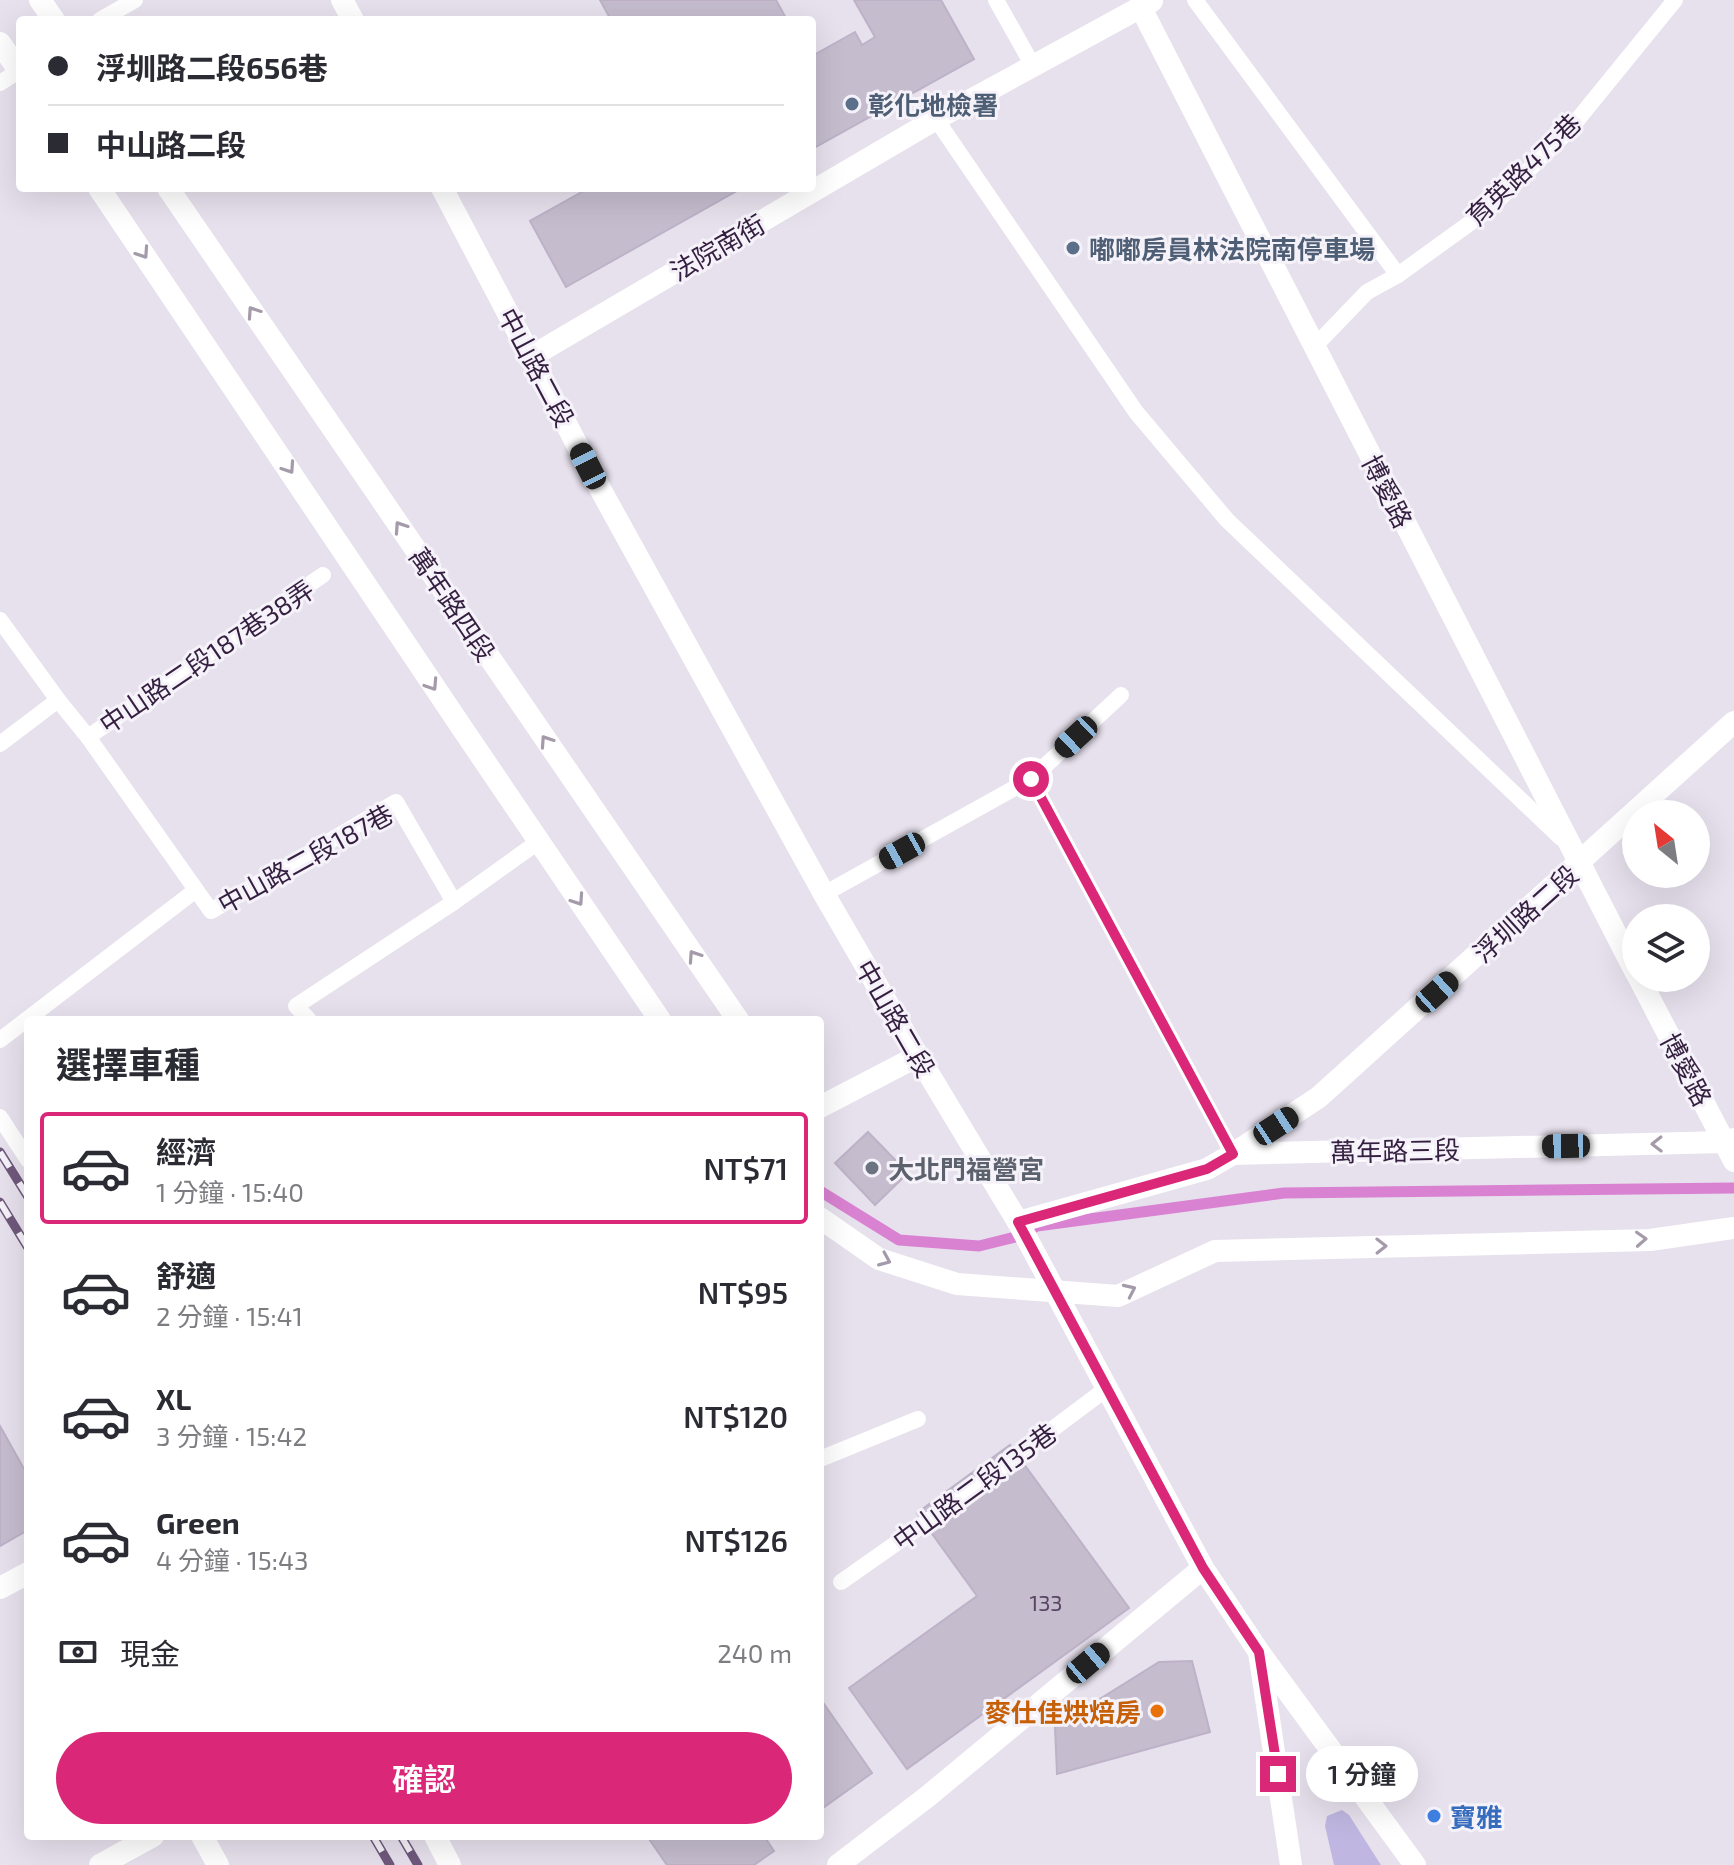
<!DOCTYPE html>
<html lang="zh-TW">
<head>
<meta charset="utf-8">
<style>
  body { margin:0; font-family:"Exo 2","Noto Sans TC",sans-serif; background:#f2f2f3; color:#2b2b33; height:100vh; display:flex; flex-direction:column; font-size:30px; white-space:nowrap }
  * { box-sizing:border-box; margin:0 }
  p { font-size:26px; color:#7c7c81 }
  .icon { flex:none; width:44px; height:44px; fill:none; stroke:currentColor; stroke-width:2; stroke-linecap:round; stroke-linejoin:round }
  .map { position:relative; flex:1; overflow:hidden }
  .sheet { position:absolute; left:24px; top:1016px; width:800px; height:824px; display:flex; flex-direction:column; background:#fff; border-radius:8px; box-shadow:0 8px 32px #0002 }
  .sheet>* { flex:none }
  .hud { position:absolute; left:16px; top:16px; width:800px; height:176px; border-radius:8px; box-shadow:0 8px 32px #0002; display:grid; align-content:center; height:176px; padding:0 32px; background:#fff }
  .needle { width:52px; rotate:330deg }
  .buttons { position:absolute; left:1622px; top:800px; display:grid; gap:16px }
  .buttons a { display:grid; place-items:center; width:88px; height:88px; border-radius:50%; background:#fff; box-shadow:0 8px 32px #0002; font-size:40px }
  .end { position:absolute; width:36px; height:36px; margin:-18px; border:10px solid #db2777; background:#fff; box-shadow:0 0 0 4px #fff }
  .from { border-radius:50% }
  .bubble { position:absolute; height:56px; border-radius:28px; background:#fff; box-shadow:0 8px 32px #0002; font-size:26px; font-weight:600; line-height:56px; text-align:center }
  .car { position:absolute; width:24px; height:48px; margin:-24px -12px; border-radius:10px; box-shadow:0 0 6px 2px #0007; background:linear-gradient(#222 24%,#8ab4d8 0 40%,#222 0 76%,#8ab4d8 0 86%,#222 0) }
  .hud b { display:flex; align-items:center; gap:28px; height:76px; font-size:30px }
  .hud b+b { border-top:2px solid #e1e1e2 }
  .hud i { width:20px; height:20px; background:#2b2b33 }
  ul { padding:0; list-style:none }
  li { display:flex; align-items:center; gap:24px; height:112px; margin:0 16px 12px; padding:0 16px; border:4px solid transparent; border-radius:8px }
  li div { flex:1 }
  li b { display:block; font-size:30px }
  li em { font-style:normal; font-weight:600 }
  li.on { border-color:#db2777 }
  li>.icon { width:72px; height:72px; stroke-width:1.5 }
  h2 { padding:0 32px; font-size:36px; line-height:96px }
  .pay { display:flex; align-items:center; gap:20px; height:88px; padding:0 32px; font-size:30px }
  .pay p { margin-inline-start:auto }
  .cta { display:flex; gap:16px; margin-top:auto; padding:16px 32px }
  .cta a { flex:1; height:92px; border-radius:48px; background:#db2777; color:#fff; font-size:32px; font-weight:600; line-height:92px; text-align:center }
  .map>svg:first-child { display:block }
</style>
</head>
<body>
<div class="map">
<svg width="1734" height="1865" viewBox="0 0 1734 1865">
  <rect width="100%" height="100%" fill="#e7e1ed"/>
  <polygon fill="#bfb7e1" points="1342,1810 1349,1815 1381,1865 1334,1865 1325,1826 1327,1816"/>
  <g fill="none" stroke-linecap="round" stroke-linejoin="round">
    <polyline stroke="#d982d1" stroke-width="11" points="820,1191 899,1240 979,1246 1019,1236 1037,1226 1284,1193 1734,1188"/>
  </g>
  <g fill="#c5bdce" stroke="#bdb2c8" stroke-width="2">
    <polygon points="600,0 776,0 787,20 611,20"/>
    <polygon points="854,0 941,0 974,59 812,149 812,56 855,32 862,45 875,37"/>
    <polygon points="589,188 742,188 566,287 530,221"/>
    <polygon points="868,1132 908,1173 875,1205 835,1163"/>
    <polygon points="0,1426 28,1476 28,1530 0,1546"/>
    <polygon points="1010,1445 1129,1608 907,1769 849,1688 977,1596 917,1513"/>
    <polygon points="1192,1661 1210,1732 1057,1774 1055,1727 1159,1662"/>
    <polygon points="822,1701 872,1773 820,1810 820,1703"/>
    <polygon points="647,1836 764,1836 774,1851 754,1865 667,1865"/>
  </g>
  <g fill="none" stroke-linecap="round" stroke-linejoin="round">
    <g stroke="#fff" stroke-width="16">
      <polyline points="996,0 1033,66"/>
      <polyline points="1195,0 1398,275"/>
      <polyline points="100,20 135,0"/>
      <polyline points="0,83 20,70"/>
      <polyline points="936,119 1136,412 1227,520 1561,838"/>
      <polyline points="1314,347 1367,292 1398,275 1488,210 1570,129 1675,0"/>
      <polyline points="0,620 58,700 88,737 211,911 396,802 454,902 538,842"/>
      <polyline points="88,737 323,575"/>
      <polyline points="0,744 58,700"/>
      <polyline points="1031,779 1233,1154"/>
      <polyline points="824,894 1031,779 1121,695"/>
      <polyline points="309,1020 296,1006 454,902"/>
      <polyline points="0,1040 196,890"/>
      <polyline points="0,1117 28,1160"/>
      <polyline points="820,1459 918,1419"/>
      <polyline points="841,1582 962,1497 1106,1389"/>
    </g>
    <g stroke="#fff" stroke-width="22">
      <polyline points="40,0 54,20"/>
      <polyline points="1141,8 1636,973"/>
      <polyline points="0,43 20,72"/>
      <path d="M 99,188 C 287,465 471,744 660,1020"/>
      <polyline points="168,188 738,1020"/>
      <polyline points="532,356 936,119 1152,1"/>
      <polyline points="1639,978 1734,1161"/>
      <polyline points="820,1107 918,1056"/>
      <polyline points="1233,1154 1319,1097 1734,722"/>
      <polyline points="820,1218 879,1259 957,1284 1118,1296 1215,1251 1650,1240 1734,1228"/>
      <polyline points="1018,1222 1207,1169 1233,1154 1725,1142 1734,1139"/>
      <polyline points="0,1588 28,1573"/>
      <polyline points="1259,1652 1291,1865"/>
      <polyline points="202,1836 218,1865"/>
      <polyline points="435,1836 450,1865"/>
      <polyline points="100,1865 153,1836"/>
      <polyline points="838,1865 927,1797 1203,1568"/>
    </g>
    <g stroke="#fff" stroke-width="22">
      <polyline points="342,0 353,20"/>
      <polyline points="442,188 603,494 824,894 918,1056 1018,1222 1203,1568 1259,1652 1415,1865"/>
    </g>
    <g stroke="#70597c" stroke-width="9">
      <g id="rail">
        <polyline points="0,1152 28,1197"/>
        <polyline points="0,1202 28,1248"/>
        <polyline points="373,1836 390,1865"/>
        <polyline points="401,1836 418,1865"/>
      </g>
    </g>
    <use href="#rail" stroke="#f5f2f9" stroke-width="6" stroke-dasharray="18" stroke-linecap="butt"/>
  </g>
  <defs><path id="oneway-chevron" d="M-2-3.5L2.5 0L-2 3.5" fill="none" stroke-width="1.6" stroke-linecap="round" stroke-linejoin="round" transform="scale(2)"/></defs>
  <g stroke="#a49aa9">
    <use href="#oneway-chevron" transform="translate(143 253) rotate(56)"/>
    <use href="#oneway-chevron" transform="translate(253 312) rotate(-124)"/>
    <use href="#oneway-chevron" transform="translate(289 468) rotate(56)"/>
    <use href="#oneway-chevron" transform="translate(400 527) rotate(-124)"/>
    <use href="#oneway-chevron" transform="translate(432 685) rotate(57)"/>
    <use href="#oneway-chevron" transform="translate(546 741) rotate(-124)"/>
    <use href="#oneway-chevron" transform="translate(578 900) rotate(56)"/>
    <use href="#oneway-chevron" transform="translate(694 956) rotate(-124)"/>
    <use href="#oneway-chevron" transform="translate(1657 1144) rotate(179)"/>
    <use href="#oneway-chevron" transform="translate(1641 1239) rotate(-3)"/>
    <use href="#oneway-chevron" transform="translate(1381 1246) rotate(-1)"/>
    <use href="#oneway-chevron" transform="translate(885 1260) rotate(23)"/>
    <use href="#oneway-chevron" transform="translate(1130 1290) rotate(-25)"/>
  </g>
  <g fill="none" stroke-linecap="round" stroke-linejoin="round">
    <polyline stroke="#db2777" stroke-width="10" points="1031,779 1233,1154 1207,1169 1018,1222 1203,1568 1259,1652 1278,1774"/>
  </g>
  <g fill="#5c6f8a" stroke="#f5f2f9" stroke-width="3">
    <circle cx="852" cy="104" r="8"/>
    <circle cx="1073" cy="248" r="8"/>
  </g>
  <circle fill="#6b7280" stroke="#f5f2f9" stroke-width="3" cx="872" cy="1168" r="8"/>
  <circle fill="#e8710a" stroke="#f5f2f9" stroke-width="3" cx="1157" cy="1711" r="8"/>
  <circle fill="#3f7fe0" stroke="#f5f2f9" stroke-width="3" cx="1434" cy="1816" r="8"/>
  <g text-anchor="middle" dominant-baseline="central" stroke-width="6" stroke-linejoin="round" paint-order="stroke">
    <g font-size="22" fill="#594664">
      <text x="1046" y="1602">133</text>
    </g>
    <g font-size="26" font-weight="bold" fill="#4e5e75" stroke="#f5f2f9" text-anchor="start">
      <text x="868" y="104">彰化地檢署</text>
      <text x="1089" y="248">嘟嘟房員林法院南停車場</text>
    </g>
    <g font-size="26" fill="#351f40" stroke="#f5f2f9">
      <text transform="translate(1523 169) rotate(-44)">育英路475巷</text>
      <text transform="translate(717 247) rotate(-30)">法院南街</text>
      <text transform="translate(537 367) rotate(62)">中山路二段</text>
      <text transform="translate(1388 491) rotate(63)">博愛路</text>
      <text transform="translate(453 604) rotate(56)">萬年路四段</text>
      <text transform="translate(206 656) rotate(-34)">中山路二段187巷38弄</text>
      <text transform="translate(305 858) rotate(-29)">中山路二段187巷</text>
      <text transform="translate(1525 913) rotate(-42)">浮圳路二段</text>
      <text transform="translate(896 1018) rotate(60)">中山路二段</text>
      <text transform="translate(1687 1069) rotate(62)">博愛路</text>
      <text transform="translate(1395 1150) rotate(-1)">萬年路三段</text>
      <text transform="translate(974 1486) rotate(-36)">中山路二段135巷</text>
    </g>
    <g font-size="26" font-weight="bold" fill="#5b616d" stroke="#f5f2f9" text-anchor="start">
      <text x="888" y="1168">大北門福營宮</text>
    </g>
    <g font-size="26" font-weight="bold" fill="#c56008" stroke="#f5f2f9" text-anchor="end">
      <text x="1141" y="1711">麥仕佳烘焙房</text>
    </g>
    <g font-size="26" font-weight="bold" fill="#366cbe" stroke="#f5f2f9" text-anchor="start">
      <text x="1450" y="1816">寶雅</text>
    </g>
  </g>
</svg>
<div class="buttons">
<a><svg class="needle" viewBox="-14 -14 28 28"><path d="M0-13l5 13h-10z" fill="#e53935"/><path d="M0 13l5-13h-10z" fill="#7c7c81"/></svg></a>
<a><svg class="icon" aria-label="layers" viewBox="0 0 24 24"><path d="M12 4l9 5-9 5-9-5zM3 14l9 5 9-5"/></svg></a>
</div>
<i class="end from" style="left:1031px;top:779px"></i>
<i class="end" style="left:1278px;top:1774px"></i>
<div class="bubble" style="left:1306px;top:1746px;width:112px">1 分鐘</div>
<i class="car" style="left:588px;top:466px;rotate:333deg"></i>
<i class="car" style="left:1076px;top:737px;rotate:227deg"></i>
<i class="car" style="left:902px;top:851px;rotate:241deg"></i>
<i class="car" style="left:1437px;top:992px;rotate:48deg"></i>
<i class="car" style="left:1276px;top:1126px;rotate:57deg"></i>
<i class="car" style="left:1566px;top:1146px;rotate:269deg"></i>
<i class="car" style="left:1088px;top:1663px;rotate:50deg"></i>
<div class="hud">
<b><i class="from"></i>浮圳路二段656巷</b>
<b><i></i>中山路二段</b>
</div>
<section class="sheet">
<h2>選擇車種</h2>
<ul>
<li class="on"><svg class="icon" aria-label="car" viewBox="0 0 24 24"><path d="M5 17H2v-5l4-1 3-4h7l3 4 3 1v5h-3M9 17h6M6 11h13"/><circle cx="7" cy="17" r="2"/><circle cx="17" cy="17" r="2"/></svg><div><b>經濟</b><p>1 分鐘 · 15:40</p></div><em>NT$71</em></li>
<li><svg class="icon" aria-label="car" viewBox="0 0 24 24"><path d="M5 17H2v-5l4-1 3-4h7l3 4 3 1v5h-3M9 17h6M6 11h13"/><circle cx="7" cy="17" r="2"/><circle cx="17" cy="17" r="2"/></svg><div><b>舒適</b><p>2 分鐘 · 15:41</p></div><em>NT$95</em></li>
<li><svg class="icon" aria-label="car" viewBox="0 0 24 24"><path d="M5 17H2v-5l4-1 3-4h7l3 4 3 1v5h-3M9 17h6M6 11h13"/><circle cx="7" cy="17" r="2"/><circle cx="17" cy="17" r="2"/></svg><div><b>XL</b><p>3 分鐘 · 15:42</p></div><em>NT$120</em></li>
<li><svg class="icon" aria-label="car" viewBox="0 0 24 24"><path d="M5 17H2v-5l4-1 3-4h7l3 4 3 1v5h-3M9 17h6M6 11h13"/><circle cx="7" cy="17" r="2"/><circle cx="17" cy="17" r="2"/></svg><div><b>Green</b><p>4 分鐘 · 15:43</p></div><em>NT$126</em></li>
</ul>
<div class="pay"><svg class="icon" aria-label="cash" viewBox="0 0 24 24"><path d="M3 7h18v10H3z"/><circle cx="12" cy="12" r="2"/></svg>現金<p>240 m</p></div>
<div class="cta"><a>確認</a></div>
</section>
</div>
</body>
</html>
